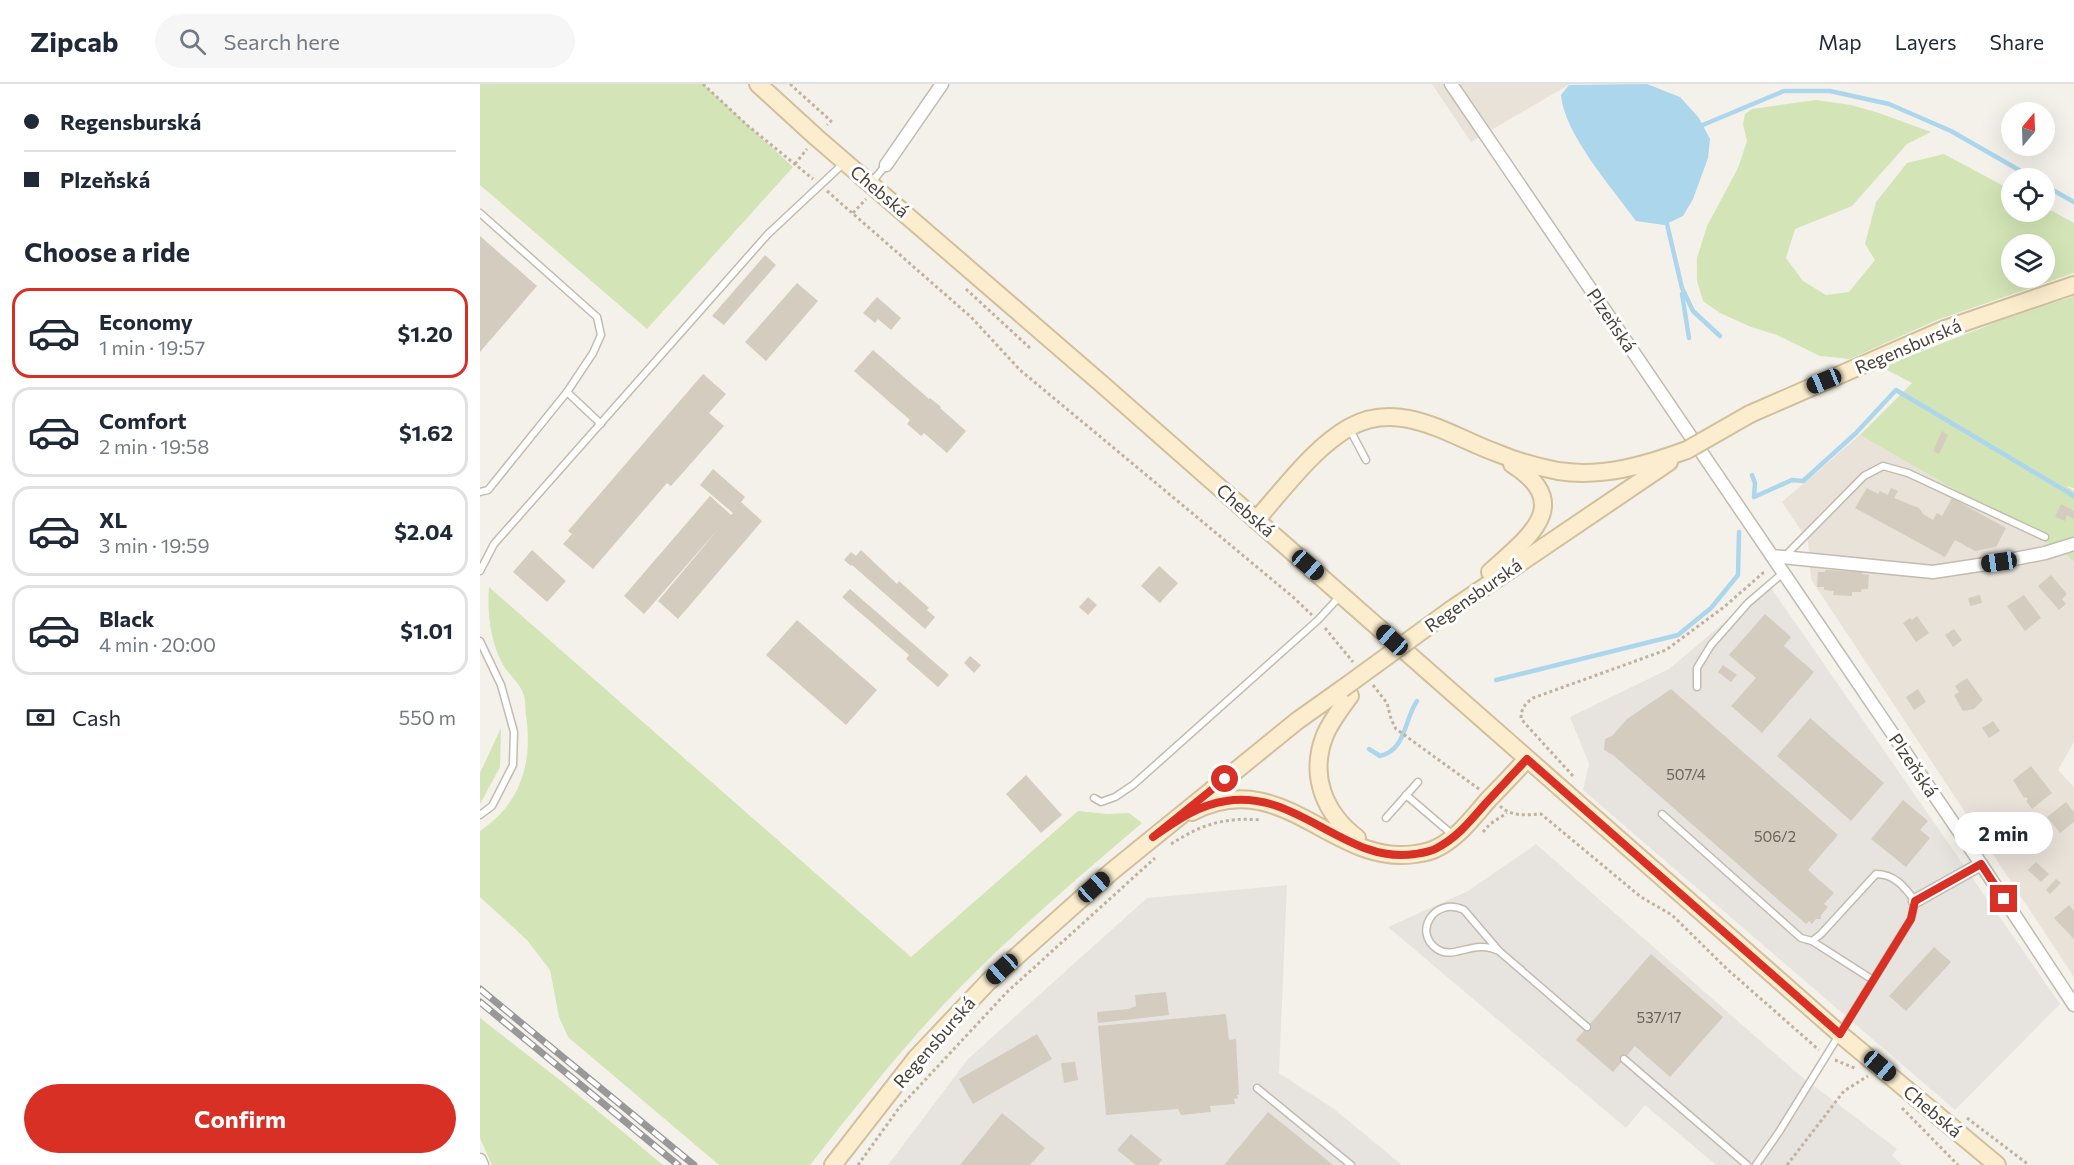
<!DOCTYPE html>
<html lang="en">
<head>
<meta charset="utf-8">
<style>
  body { margin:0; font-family:Commissioner,sans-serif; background:#f6f6f7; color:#1f2937; height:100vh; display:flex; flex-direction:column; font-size:22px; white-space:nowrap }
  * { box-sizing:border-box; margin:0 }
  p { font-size:20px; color:#747a83 }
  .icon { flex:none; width:33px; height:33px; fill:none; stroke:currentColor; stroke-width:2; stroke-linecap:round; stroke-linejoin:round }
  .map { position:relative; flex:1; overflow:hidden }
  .drawer { display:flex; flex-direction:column; background:#fff; width:480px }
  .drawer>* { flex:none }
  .top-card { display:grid; align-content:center; height:132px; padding:0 24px; background:#fff }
  .needle { width:39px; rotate:19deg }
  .controls { position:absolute; left:1521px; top:18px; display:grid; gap:12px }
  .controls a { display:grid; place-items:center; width:54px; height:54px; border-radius:50%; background:#fff; box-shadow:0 6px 24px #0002; font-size:30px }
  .end { position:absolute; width:27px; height:27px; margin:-14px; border:8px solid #d93025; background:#fff; box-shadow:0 0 0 3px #fff }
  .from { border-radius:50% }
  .bubble { position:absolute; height:42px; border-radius:21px; background:#fff; box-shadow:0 6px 24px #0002; font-size:20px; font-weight:700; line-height:42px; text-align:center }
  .car { position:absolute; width:18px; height:36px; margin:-18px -9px; border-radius:8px; box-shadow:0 0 4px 2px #0007; background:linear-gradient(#222 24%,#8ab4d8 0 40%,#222 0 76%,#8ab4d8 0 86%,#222 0) }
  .top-card b { display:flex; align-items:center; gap:21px; height:57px; font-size:22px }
  .top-card b+b { border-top:2px solid #e0e1e3 }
  .top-card i { width:15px; height:15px; background:#1f2937 }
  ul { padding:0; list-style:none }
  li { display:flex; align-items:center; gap:18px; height:90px; margin:0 12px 9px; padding:0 12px; border:3px solid #e0e1e3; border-radius:18px }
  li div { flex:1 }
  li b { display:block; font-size:22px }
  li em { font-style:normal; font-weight:700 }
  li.on { border-color:#d93025 }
  li>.icon { width:54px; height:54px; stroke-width:1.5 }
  h2 { padding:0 24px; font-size:27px; line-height:72px }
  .pay { display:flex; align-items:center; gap:15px; height:66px; padding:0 24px; font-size:22px }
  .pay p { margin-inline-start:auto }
  .action { display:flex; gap:12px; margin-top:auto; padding:12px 24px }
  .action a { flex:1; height:69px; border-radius:36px; background:#d93025; color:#fff; font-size:24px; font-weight:700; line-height:69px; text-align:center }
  header { display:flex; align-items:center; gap:36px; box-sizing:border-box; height:84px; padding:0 30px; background:#fff; border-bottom:2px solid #e0e1e3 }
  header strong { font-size:28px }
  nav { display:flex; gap:33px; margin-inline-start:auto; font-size:21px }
  .search { width:420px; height:54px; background:#f6f6f7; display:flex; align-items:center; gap:15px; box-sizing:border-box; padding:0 21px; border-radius:33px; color:#747a83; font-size:22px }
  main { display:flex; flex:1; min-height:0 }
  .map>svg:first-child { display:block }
</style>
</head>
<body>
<header>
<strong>Zipcab</strong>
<div class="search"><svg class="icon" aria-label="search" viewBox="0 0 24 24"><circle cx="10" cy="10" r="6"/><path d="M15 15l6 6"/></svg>Search here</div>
<nav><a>Map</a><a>Layers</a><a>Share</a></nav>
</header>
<main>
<section class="drawer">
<div class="top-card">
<b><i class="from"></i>Regensburská</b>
<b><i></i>Plzeňská</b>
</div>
<h2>Choose a ride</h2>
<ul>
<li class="on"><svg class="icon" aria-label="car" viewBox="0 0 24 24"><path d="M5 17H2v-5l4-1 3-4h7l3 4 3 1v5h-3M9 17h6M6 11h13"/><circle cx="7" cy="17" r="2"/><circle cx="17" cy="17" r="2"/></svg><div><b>Economy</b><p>1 min · 19:57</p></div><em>$1.20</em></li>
<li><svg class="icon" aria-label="car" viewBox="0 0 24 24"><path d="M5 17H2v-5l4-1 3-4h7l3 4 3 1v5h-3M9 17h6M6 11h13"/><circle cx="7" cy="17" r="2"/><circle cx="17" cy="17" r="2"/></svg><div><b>Comfort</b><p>2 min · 19:58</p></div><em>$1.62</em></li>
<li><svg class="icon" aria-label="car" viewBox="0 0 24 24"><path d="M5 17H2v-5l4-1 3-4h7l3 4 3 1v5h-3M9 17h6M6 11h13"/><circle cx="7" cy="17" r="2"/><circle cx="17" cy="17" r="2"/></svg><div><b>XL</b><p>3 min · 19:59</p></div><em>$2.04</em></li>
<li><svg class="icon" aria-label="car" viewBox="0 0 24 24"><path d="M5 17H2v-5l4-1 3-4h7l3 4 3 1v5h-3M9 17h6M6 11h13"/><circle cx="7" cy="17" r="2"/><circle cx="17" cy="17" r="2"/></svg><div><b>Black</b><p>4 min · 20:00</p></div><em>$1.01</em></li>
</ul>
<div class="pay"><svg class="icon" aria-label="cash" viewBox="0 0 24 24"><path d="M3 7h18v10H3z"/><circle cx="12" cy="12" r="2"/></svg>Cash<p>550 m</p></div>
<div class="action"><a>Confirm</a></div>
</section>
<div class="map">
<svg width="1594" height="1081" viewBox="0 0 1594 1081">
  <rect width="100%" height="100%" fill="#f4f1ea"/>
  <g fill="#e8e2d9">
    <polygon points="952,0 1090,0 991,58"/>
    <polygon points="1380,351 1586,470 1594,478 1594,658 1578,686 1594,703 1594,893 1331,495 1328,457 1302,418"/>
  </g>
  <g fill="#e7e3df">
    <polygon points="1289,501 1580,920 1475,1026 1103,706 1109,680 1090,633 1189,585"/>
    <polygon points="1056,760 1317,989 1417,1065 1412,1072 1423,1081 1236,1081 1165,1021 1146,1044 908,843 988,807"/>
    <polygon points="807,801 799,989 854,1025 922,1081 408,1081 488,975 667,814"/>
  </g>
  <g fill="#d3e5b6" fill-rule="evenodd">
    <polygon points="0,0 223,0 313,83 167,245 0,101"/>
    <path d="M 1336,16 L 1371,21 L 1399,29 L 1451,48 L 1427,60 L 1372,122 L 1315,145 L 1306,174 L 1323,197 L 1346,211 L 1369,208 L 1395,176 L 1385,160 L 1396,118 L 1427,79 L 1464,70 L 1531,106 L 1532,128 L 1564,128 L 1565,123 L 1594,139 L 1594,189 L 1457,236 L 1370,275 L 1340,272 L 1297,251 L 1271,243 L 1240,229 L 1223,217 L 1217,197 L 1217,174 L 1227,142 L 1258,84 L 1267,57 L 1263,40 L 1265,30 L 1272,25 ZM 1532,160 L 1564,160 L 1564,194 L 1532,194 Z"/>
    <polygon points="1594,212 1594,404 1586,402 1594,407 1594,478 1586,470 1380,351 1432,299 1401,283 1517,238"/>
    <path d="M 9,503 L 431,873 L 598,727 L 628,730 L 649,729 L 662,739 C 595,796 528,853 467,917 C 418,969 374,1025 330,1081 L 239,1081 L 88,953 L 79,933 L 70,886 L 47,856 L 0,813 L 0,747 C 41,719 53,679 46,631 C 45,624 46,615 43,609 C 39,598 27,589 22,579 C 10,555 7,528 9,503 Z"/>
    <polygon points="21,644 20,683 0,720 0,689"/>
    <polygon points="0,934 85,1000 183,1081 12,1081 0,1054"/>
  </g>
  <path fill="#abd6ec" d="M 1167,0 L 1200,13 L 1219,34 L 1230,55 L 1228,74 L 1213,115 L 1203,132 L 1184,141 L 1156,137 C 1133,105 1084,50 1081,11 L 1089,1 Z"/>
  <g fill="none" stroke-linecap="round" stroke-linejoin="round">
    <g stroke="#abd6ec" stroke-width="4.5">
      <polyline points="1218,43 1304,7 1350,7 1409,20 1471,47 1553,94"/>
      <polyline points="1564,101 1594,118"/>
      <polyline points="1186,136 1202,204 1213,227 1240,252"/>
      <polyline points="1202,210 1209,254"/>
      <polyline points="1272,391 1275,399 1274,413 1312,396 1323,397 1376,349 1416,306 1594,412"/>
      <polyline points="1016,596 1198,551 1231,524 1258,491 1259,448"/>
      <path d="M 889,665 L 900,672 C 926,666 924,636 937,617"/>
    </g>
  </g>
  <g fill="#d5ccc0">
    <polygon points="0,152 57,202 0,268"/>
    <polygon points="285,171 296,181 244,241 232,232"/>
    <polygon points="317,199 338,217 286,277 265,258"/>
    <polygon points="397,213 421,234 411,246 398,235 395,239 383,229"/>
    <polygon points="393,266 449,315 450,314 461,323 460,324 486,347 467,369 444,349 441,352 427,340 430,336 374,287"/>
    <polygon points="223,290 246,310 229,329 244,342 191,402 187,399 113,485 83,460 92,450 88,447"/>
    <polygon points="1462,347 1468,351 1459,370 1453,367"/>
    <polygon points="233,385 265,413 261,418 282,437 198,535 178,517 240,443 164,530 144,512 230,412 251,431 253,429 220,401"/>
    <polygon points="1387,404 1398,410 1400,407 1408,411 1411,404 1418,407 1414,414 1439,424 1443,430 1453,436 1457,429 1462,432 1472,414 1526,444 1516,463 1495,467 1475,456 1465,473 1375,424"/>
    <polygon points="1581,420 1594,427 1594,435 1587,431 1585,437 1575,433"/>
    <polygon points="52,466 86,497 67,518 33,488"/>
    <polygon points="381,466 417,500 419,497 449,524 447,526 455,533 445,545 372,481 371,482 364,476 371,468 376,472"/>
    <polygon points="679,482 698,499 680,519 661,502"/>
    <polygon points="1345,486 1382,488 1382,490 1389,491 1388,505 1382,505 1381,508 1372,508 1372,512 1353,511 1354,507 1344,506 1344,503 1337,503 1338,488 1345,488"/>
    <polygon points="1571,491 1587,510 1582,515 1586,520 1579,526 1558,502"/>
    <polygon points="370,505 469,591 458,603 426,575 429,571 362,513"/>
    <polygon points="1500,511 1502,519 1490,522 1488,514"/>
    <polygon points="1544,511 1561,534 1545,547 1527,522"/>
    <polygon points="608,513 617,521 608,531 599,523"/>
    <polygon points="1285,530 1311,553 1304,562 1334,588 1282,649 1251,622 1276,594 1249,571"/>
    <polygon points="1437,532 1449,549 1436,558 1423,539 1430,534 1432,536"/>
    <polygon points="317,536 397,606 366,641 286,571"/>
    <polygon points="1474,545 1482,556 1473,563 1465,551"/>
    <polygon points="490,572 501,581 494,589 484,579"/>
    <polygon points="1243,581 1257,591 1251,598 1238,588"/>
    <polygon points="1487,594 1503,616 1494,625 1483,627 1474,611 1479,608 1475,602"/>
    <polygon points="1191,605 1358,751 1328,786 1354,809 1344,820 1348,823 1341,831 1341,835 1336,835 1332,840 1329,837 1326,840 1133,671 1124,666 1125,655 1132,652 1147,635"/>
    <polygon points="1438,605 1446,618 1434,626 1426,613"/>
    <polygon points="1330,634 1404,699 1371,737 1297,672"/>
    <polygon points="1513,637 1520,647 1509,654 1502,644"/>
    <polygon points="1551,682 1572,709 1552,725 1546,717 1548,715 1546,713 1544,714 1533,696"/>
    <polygon points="546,691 582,731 561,749 526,710"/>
    <polygon points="1423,716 1448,737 1440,746 1450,754 1426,783 1391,755"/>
    <polygon points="1586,718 1594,728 1594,738 1580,749 1567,733"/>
    <polygon points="1528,738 1538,747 1524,763 1513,752"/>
    <polygon points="1552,743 1560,752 1552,759 1544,750"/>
    <polygon points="1556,778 1569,790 1561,798 1548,786"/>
    <polygon points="1576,795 1581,799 1570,810 1566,806"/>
    <polygon points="1589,821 1594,827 1594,855 1574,834"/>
    <polygon points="1454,863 1471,878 1426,927 1409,912"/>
    <polygon points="1171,870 1243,933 1190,993 1155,962 1133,988 1096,956"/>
    <polygon points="686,908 689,931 618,939 617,928 648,925 656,922 655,911"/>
    <polygon points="746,930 749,956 756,955 759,1011 757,1011 758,1014 754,1015 755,1020 730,1022 731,1028 701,1031 698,1025 626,1031 618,942"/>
    <polygon points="557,950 572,975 493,1020 479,995"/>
    <polygon points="595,978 598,996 584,999 581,979"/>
    <polygon points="788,1028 819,1053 853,1081 744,1081"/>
    <polygon points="522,1029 565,1064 550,1081 480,1081"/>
    <polygon points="651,1050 682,1076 678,1081 656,1081 637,1066"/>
  </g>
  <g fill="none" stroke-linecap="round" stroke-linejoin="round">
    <g stroke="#c2bbb0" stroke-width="9">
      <g id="service">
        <polyline points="391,99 406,81"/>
        <polyline points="0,129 117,233 121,251 113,269 87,308 8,406 0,408"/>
        <polyline points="87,308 121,340"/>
        <polyline points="869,344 886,376"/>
        <polyline points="1305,472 1384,392 1403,382 1428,389 1565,453"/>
        <polyline points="0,487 14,460 288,150 364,79"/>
        <polyline points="0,557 21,601 34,648 33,681 12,722 0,731"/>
        <polyline points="1217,603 1217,584 1231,561 1268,519 1303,489"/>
        <polyline points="926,711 974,752"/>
        <polyline points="614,714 621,718 635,713 653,701 838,536 861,511"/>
        <path d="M 1182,730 L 1321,854 L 1332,857 L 1341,850 L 1396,790 C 1414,790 1424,802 1435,817 L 1431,835 L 1299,1048 L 1276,1081"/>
        <polyline points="906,734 938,698"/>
        <polyline points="1332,857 1393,896"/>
        <path d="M 1019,867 C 993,854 974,877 957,865 C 932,848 955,812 984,826 L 1019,867 L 1107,943"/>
        <polyline points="1144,975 1267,1081"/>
        <polyline points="777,1004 871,1081"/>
      </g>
    </g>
    <g stroke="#c2bbb0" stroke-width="15">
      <g id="minor">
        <polyline points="971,0 1292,472 1453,488 1519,478 1565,469 1594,460"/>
        <polyline points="406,81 462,0"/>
        <polyline points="1292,472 1501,780 1594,921"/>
        <polyline points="1435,817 1501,780"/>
        <polyline points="0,1076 2,1081"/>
      </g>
    </g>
    <g stroke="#d1c09d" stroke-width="20">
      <g id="secondary">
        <polyline points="278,0 336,53 623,301 1360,950 1517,1081"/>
        <polyline points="1270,330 1465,245 1594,201"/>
        <path d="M 776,436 C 804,405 834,363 870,343 C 920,315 970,352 1017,369 C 1036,377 1057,383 1078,387 C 1122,394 1166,381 1207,366"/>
        <path d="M 1010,488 C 1047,454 1096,421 1032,380"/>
        <polyline points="972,525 1189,378"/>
        <path d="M 870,612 C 861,624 851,637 845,651 C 829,691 844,729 877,754"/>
        <path d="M 712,728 C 802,680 854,783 935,770 C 942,769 950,768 957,764 C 979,753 993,733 1009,715 C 1022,702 1034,689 1047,675"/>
        <polyline points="353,1081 437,973 508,898 631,788 817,637 862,605"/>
      </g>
    </g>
    <g stroke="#c0b29f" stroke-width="3" stroke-dasharray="3 3" stroke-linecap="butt">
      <polyline points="223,0 267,41 333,95"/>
      <polyline points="310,0 351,37 347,41"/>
      <polyline points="315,80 327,65"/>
      <polyline points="347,107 491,233 540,286 813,513 832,531"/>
      <polyline points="373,129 386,115"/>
      <polyline points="486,205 551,265"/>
      <polyline points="845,544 873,578"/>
      <polyline points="893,601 907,619 911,635 916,645 999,705"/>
      <path d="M 1093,692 L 1041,635 C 1041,624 1045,620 1053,614 L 1186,566 L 1244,523 L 1283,489 L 1287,488"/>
      <path d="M 1020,722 C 1032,733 1046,731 1061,730 L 1161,813 L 1192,831 L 1247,885 L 1339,966"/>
      <polyline points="1003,748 1010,740 1027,729"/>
      <path d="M 691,760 C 722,740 745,733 781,736"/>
      <polyline points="1355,976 1377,985"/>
      <polyline points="1422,1024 1478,1081"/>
      <polyline points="1487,1034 1549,1081"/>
      <polyline points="378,1081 419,1024 527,908 675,774"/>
      <polyline points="1307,1081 1364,1007 1388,992"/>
    </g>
    <use href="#service" stroke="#fff" stroke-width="6"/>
    <use href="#minor" stroke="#fff" stroke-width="12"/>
    <use href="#secondary" stroke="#fbedcd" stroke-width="16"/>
    <g stroke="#989898" stroke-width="7">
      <g id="rail">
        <polyline points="0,905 214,1081"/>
        <polyline points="0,918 198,1081"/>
      </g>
    </g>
    <use href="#rail" stroke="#fff" stroke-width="4.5" stroke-dasharray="14" stroke-linecap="butt"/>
    <g stroke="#d1c09d" stroke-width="20" stroke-linecap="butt">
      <g id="secondary-bridge">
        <polyline points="1207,366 1270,330"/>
        <polyline points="862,605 972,525"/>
      </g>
    </g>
    <use href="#secondary-bridge" stroke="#fbedcd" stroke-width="16"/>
  </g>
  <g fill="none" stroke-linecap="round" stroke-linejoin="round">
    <path stroke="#d93025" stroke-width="8" d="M 745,695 L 673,753 C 696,737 718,721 746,717 C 818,705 866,781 935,770 C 942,769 950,768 957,764 C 978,753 991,736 1006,719 C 1020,704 1033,690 1047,675 L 1360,950 L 1431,835 L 1435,817 L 1501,780 L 1524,815"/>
  </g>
  <g text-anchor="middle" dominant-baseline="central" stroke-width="6" stroke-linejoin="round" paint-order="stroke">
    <g font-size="15" fill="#6b645b">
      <text x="1206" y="690">507/4</text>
      <text x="1295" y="752">506/2</text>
      <text x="1179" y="933">537/17</text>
    </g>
    <g font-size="18" fill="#484139" stroke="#fff">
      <text transform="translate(400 107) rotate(40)">Chebská</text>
      <text transform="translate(1132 236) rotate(56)">Plzeňská</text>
      <text transform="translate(1428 262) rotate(-23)">Regensburská</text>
      <text transform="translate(766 426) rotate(41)">Chebská</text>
      <text transform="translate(993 511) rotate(-35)">Regensburská</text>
      <text transform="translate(1434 681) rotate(56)">Plzeňská</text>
      <text transform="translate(454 958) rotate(-49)">Regensburská</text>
      <text transform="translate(1453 1027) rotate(40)">Chebská</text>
    </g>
  </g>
</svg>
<div class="controls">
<a><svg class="needle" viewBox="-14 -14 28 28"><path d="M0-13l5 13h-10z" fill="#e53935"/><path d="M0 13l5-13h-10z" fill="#747a83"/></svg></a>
<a><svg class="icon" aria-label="locate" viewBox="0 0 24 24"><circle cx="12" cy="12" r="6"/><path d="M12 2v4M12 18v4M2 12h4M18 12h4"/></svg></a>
<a><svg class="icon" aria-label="layers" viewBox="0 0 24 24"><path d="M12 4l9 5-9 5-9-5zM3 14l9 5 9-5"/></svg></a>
</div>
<i class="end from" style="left:745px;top:695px"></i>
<i class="end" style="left:1524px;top:815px"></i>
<div class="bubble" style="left:1474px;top:728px;width:99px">2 min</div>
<i class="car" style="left:1344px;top:297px;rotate:248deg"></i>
<i class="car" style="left:1519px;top:478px;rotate:262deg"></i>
<i class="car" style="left:828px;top:481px;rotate:131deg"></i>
<i class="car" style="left:912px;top:556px;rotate:312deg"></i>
<i class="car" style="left:614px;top:803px;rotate:48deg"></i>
<i class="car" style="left:522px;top:885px;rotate:228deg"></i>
<i class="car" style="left:1400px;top:982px;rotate:130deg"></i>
</div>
</main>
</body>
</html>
